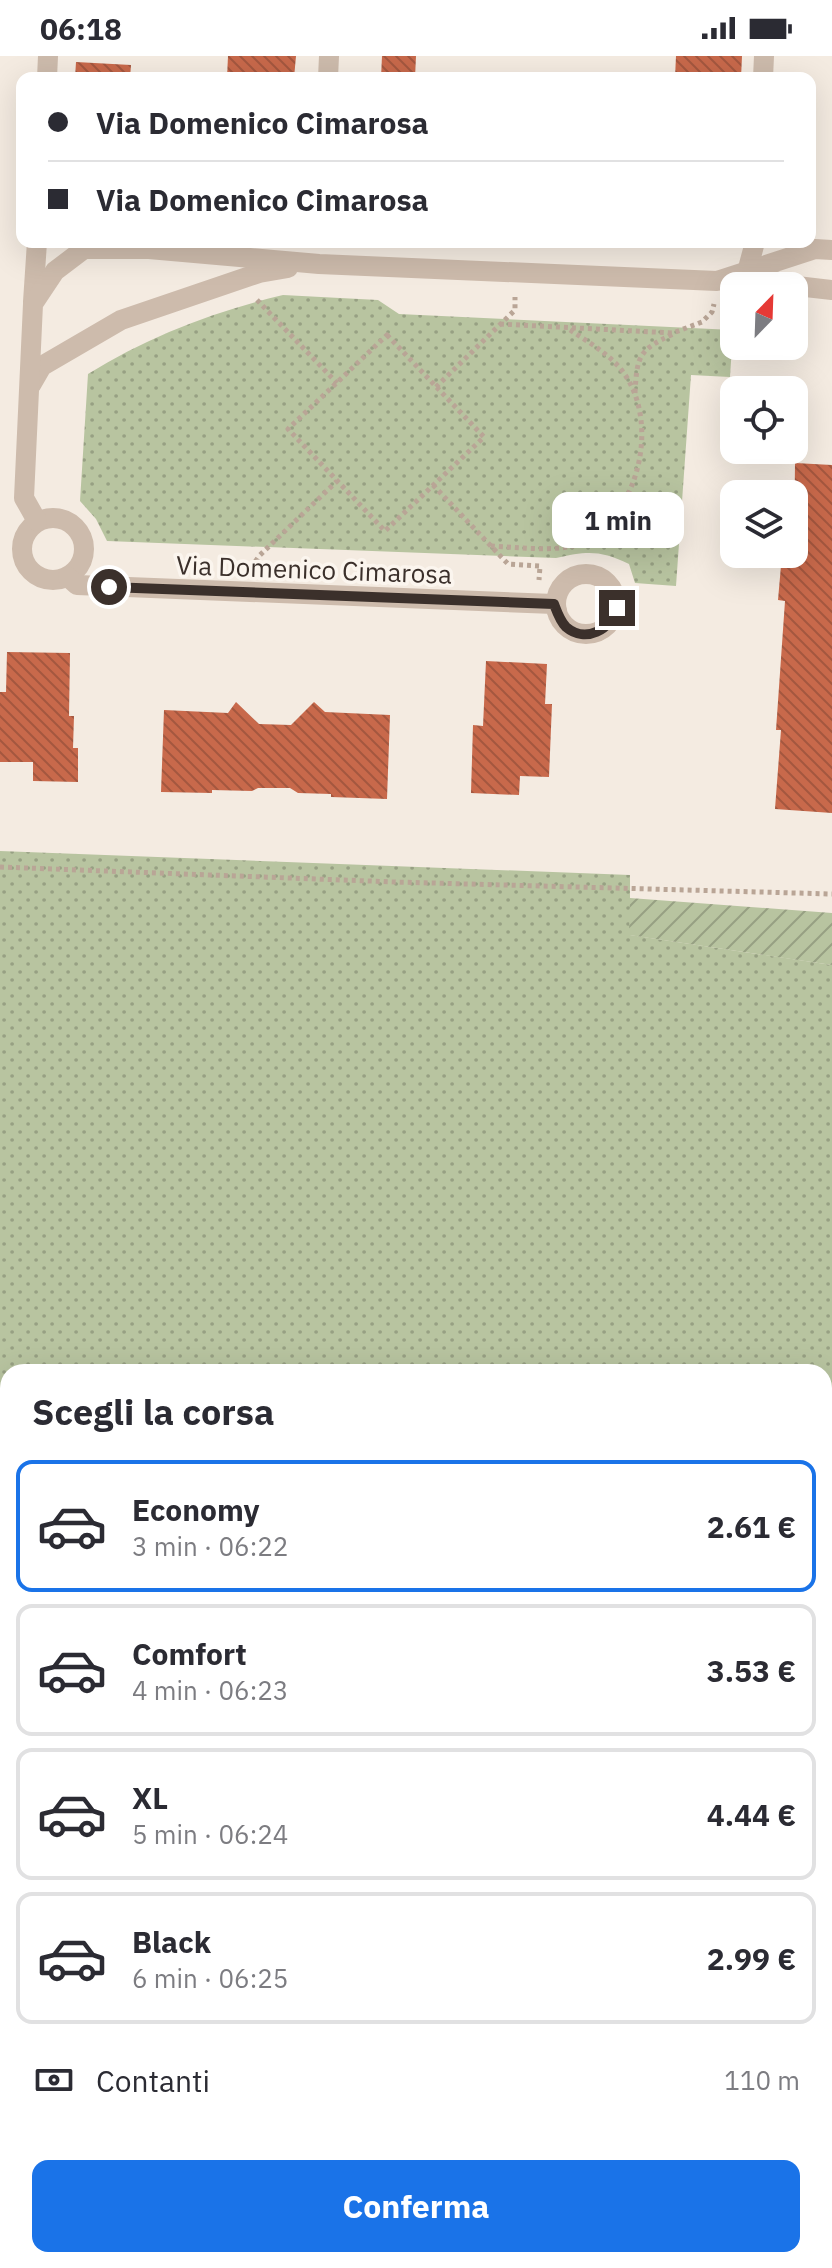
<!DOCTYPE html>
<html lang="it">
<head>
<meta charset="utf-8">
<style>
  body { margin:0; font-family:"IBM Plex Sans",sans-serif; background:#f2f2f3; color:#2b2b33; height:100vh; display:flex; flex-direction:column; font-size:30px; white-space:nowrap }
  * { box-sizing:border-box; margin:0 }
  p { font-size:26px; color:#7c7c81 }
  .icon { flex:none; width:44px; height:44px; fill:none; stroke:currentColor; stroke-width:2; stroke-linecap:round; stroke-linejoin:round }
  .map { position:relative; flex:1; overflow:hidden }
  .details { position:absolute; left:0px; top:1308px; width:832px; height:904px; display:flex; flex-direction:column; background:#fff; border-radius:24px 24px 0 0; box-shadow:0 8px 32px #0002 }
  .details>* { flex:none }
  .banner { position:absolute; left:16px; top:16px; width:800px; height:176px; border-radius:16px; box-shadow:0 8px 32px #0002; display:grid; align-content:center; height:176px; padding:0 32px; background:#fff }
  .needle { width:52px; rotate:23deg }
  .controls { position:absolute; left:720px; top:216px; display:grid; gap:16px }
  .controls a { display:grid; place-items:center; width:88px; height:88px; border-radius:16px; background:#fff; box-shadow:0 8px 32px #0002; font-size:40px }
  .end { position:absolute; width:36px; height:36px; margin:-18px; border:10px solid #3b302b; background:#fff; box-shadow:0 0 0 4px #fff }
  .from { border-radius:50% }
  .bubble { position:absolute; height:56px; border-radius:16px; background:#fff; box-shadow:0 8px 32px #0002; font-size:26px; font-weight:800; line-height:56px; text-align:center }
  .banner b { display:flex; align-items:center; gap:28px; height:76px; font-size:30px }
  .banner b+b { border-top:2px solid #e1e1e2 }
  .banner i { width:20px; height:20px; background:#2b2b33 }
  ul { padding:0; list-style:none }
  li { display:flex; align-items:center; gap:24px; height:132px; margin:0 16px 12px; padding:0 16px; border:4px solid #e1e1e2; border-radius:16px }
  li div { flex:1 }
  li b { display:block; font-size:30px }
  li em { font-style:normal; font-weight:800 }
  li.active { border-color:#1a73e8 }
  li>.icon { width:72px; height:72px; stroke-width:1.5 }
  h2 { padding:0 32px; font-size:36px; line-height:96px }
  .pay { display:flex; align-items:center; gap:20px; height:88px; padding:0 32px; font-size:30px }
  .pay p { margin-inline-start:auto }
  .cta { display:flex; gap:16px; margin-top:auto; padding:16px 32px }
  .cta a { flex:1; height:92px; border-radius:16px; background:#1a73e8; color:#fff; font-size:32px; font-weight:800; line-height:92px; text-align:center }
  .status { display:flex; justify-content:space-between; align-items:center; height:56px; padding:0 40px; background:#fff; direction:ltr }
  .status svg { height:22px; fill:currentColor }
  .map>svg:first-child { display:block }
</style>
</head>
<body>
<div class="status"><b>06:18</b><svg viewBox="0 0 49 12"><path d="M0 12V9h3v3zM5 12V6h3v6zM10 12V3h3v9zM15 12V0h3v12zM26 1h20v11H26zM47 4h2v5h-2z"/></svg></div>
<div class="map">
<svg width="832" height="2212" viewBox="0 0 832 2212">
  <defs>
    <pattern id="grass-dots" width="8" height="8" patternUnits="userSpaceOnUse" patternTransform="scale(2)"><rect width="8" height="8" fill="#b8c4a0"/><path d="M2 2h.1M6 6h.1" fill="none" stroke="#97a083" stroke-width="1.8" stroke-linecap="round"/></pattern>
    <pattern id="garden-furrows" width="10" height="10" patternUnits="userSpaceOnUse" patternTransform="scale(2)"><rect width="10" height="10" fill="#b8c4a0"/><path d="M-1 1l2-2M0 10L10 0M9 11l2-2" fill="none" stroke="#97a083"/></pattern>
    <pattern id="building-back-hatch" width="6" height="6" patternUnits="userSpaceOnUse" patternTransform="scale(2)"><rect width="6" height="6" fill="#c8694b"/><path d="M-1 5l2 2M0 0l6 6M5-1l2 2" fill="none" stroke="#a4573f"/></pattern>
  </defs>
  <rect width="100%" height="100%" fill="#f4ebe1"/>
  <g fill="url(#grass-dots)">
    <path d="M 283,239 L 378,244 L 399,258 L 733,274 L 730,321 L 691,319 L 676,530 L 635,527 L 629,508 C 600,494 587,495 556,502 L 107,485 L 96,463 L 80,445 L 88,318 C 147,281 215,255 283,239 Z"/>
    <polygon points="0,795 630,819 630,879 832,909 832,1642 824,1642 824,1316 8,1316 8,1563 0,1562"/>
  </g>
  <polygon fill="url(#garden-furrows)" points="630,842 832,857 832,909 629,879"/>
  <g fill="url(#building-back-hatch)">
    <polygon points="228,0 296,0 294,22 227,22"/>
    <polygon points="382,0 416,0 415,22 381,22"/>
    <polygon points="676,0 742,0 741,22 675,22"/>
    <polygon points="76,6 131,9 130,22 75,22"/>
    <polygon points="795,407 832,409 832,757 775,753 781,674 776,674 785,545 778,544 782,498 794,498"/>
    <polygon points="7,596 70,597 69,660 74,660 73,692 78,692 78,726 33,725 33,706 0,706 0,636 6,636"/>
    <polygon points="486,605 547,608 545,648 552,648 549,721 520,720 519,739 471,737 473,669 483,670"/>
    <polygon points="236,646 259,668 291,669 314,646 325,656 390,659 387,743 331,741 331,738 298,737 290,732 258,732 252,735 212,734 212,737 161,736 164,654 228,657"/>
    <polygon points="824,1981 832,1981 832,2152 824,2151"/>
    <polygon points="0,2022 8,2023 8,2104 0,2103"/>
    <polygon points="0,2176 8,2177 8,2204 171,2204 170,2212 0,2212"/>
    <polygon points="220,2204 443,2204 442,2212 220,2212"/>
    <polygon points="489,2204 802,2204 802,2212 488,2212"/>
  </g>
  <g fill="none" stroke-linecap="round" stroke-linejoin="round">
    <g stroke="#b9a596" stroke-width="5" stroke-dasharray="4 4" stroke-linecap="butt">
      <polyline points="257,244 337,327"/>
      <polyline points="500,268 673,277 702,266 712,256 714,248"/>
      <polygon points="387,279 484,381 385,475 288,373"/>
      <polyline points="436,331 515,254 515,241"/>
      <path d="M 635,337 C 637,299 639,294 673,278"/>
      <polyline points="433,429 508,508 540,510 539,524"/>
      <path d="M 491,490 C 516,491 559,497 582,487 C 640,458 662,363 620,312 C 605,295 585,284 567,272"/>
      <polyline points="251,512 259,500 337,425"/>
      <polyline points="0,811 395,826 832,838"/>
    </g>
    <g stroke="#cdbbac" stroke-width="20">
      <polyline points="47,22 48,0"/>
      <polyline points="328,22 329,0"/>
      <polyline points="763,22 764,0"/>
      <polyline points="747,216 788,229 832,234"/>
      <polyline points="747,216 755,186"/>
      <polyline points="33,246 37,186"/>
      <polyline points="31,329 42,310 121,264 259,217 288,212"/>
      <circle cx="53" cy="493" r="31"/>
      <polyline points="37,465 24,442 33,248 55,215 84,193 149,193 319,208 717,225 815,193 832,194"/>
      <circle cx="586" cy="548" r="30"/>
      <polyline points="68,521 77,529 554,548 557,555"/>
      <polyline points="824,1928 832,1928"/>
      <polyline points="0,1935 8,1935"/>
      <polyline points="0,2149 8,2150"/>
      <polyline points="198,2212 198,2204"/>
    </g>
    <g stroke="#5c4a42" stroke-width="24">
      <polyline points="0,1593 8,1594"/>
      <polyline points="0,1645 8,1646"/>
      <polyline points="824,1676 832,1676"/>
      <polyline points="0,1701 8,1702"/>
      <polyline points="824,1701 832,1701"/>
      <polyline points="0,1740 8,1740"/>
      <polyline points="824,1755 832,1755"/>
    </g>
  </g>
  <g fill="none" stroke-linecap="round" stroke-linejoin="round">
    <path stroke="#3b302b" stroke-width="10" d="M 109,531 L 554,548 C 557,556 560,565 566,571 C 586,588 611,573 617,552"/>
  </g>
  <g text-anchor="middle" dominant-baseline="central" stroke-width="7" stroke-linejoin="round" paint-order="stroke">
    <g font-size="26" fill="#3b302b" stroke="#fbf5ee">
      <text transform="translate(314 513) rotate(2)">Via Domenico Cimarosa</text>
    </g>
  </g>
</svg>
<div class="controls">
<a><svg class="needle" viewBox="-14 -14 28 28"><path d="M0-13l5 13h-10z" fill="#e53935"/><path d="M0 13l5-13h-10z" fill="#7c7c81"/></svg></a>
<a><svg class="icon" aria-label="locate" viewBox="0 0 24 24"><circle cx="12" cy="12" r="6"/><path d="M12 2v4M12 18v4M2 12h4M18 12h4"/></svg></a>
<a><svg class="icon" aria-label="layers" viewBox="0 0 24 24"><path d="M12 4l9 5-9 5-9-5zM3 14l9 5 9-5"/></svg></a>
</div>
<i class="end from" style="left:109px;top:531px"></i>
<i class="end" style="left:617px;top:552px"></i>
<div class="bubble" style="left:552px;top:436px;width:132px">1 min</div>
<div class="banner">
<b><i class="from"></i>Via Domenico Cimarosa</b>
<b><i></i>Via Domenico Cimarosa</b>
</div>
<section class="details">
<h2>Scegli la corsa</h2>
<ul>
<li class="active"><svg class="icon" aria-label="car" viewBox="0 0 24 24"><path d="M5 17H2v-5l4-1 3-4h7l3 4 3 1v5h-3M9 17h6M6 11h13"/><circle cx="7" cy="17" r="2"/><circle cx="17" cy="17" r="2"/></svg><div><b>Economy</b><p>3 min · 06:22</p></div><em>2.61 €</em></li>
<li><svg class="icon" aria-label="car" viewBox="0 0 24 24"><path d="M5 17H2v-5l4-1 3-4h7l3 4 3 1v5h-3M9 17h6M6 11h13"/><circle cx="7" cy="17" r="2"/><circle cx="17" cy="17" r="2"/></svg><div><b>Comfort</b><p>4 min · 06:23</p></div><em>3.53 €</em></li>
<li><svg class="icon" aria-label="car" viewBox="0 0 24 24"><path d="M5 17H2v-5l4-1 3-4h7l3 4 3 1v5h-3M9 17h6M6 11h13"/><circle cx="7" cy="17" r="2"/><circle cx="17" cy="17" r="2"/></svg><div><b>XL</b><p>5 min · 06:24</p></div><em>4.44 €</em></li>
<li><svg class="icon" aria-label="car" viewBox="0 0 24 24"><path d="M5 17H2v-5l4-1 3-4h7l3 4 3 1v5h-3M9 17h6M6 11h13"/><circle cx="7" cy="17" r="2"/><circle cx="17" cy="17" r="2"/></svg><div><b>Black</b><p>6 min · 06:25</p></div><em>2.99 €</em></li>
</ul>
<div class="pay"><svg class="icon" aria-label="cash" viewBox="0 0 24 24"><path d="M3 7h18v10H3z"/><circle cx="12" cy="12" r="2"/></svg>Contanti<p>110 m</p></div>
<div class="cta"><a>Conferma</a></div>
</section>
</div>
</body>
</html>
